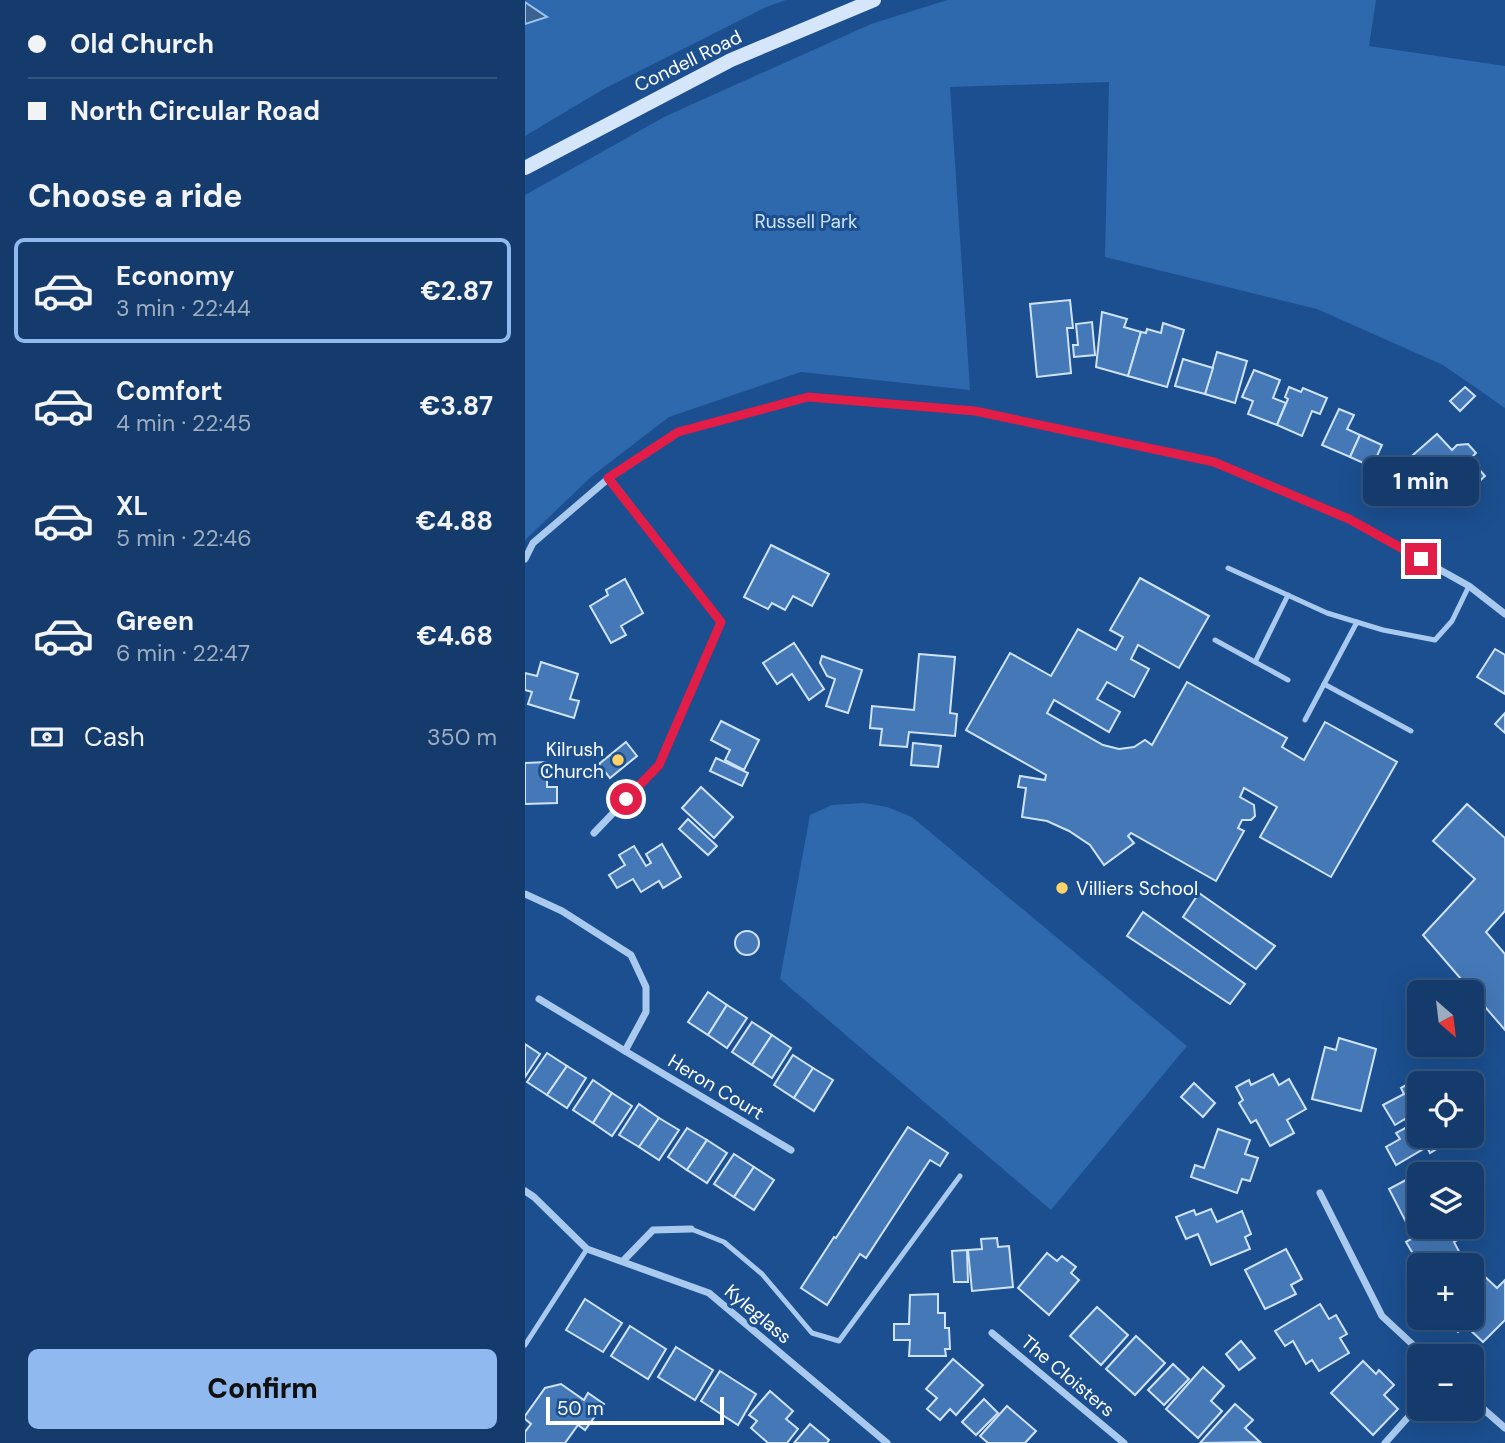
<!DOCTYPE html>
<html lang="en">
<head>
<meta charset="utf-8">
<style>
  body { margin:0; font-family:"DM Sans",sans-serif; background:#214673; color:#f1f3f6; height:100vh; display:flex; flex-direction:column; font-size:26px; white-space:nowrap }
  * { box-sizing:border-box; margin:0 }
  p { font-size:23px; color:#9dadc1 }
  .icon { flex:none; width:38px; height:38px; fill:none; stroke:currentColor; stroke-width:2; stroke-linecap:round; stroke-linejoin:round }
  .map { position:relative; flex:1; overflow:hidden }
  .details { display:flex; flex-direction:column; background:#143b6b; width:525px }
  .details>* { flex:none }
  .top-card { display:grid; align-content:center; height:154px; padding:0 28px; background:#143b6b }
  .needle { width:46px; rotate:152deg }
  .controls { position:absolute; left:882px; top:980px; display:grid; gap:14px }
  .controls a { display:grid; place-items:center; width:77px; height:77px; border-radius:10px; background:#143b6b; box-shadow:0 7px 28px #0002,0 0 0 2px #33557e; font-size:35px }
  .scale { position:absolute; left:21px; bottom:18px; width:178px; box-sizing:border-box; padding-left:7px; border:4px solid #fff; border-top:0; font-size:19px; line-height:24px; white-space:nowrap; color:#fff; -webkit-text-stroke:5px #1b4f8f; paint-order:stroke }
  .end { position:absolute; width:32px; height:32px; margin:-16px; border:9px solid #e11d48; background:#fff; box-shadow:0 0 0 4px #fff }
  .from { border-radius:50% }
  .bubble { position:absolute; height:49px; border-radius:10px; background:#143b6b; box-shadow:0 7px 28px #0002,0 0 0 2px #33557e; font-size:23px; font-weight:800; line-height:49px; text-align:center }
  .top-card b { display:flex; align-items:center; gap:24px; height:66px; font-size:26px }
  .top-card b+b { border-top:2px solid #33557e }
  .top-card i { width:18px; height:18px; background:#f1f3f6 }
  ul { padding:0; list-style:none }
  li { display:flex; align-items:center; gap:21px; height:105px; margin:0 14px 10px; padding:0 14px; border:4px solid transparent; border-radius:10px }
  li div { flex:1 }
  li b { display:block; font-size:26px }
  li em { font-style:normal; font-weight:800 }
  li.current { border-color:#90b9f0 }
  li>.icon { width:63px; height:63px; stroke-width:1.5 }
  h2 { padding:0 28px; font-size:32px; line-height:84px }
  .pay { display:flex; align-items:center; gap:18px; height:77px; padding:0 28px; font-size:26px }
  .pay p { margin-inline-start:auto }
  .action { display:flex; gap:14px; margin-top:auto; padding:14px 28px }
  .action a { flex:1; height:80px; border-radius:10px; background:#90b9f0; color:#111; font-size:28px; font-weight:800; line-height:80px; text-align:center }
  main { display:flex; flex:1; min-height:0 }
  .map>svg:first-child { display:block }
</style>
</head>
<body>
<main>
<section class="details">
<div class="top-card">
<b><i class="from"></i>Old Church</b>
<b><i></i>North Circular Road</b>
</div>
<h2>Choose a ride</h2>
<ul>
<li class="current"><svg class="icon" aria-label="car" viewBox="0 0 24 24"><path d="M5 17H2v-5l4-1 3-4h7l3 4 3 1v5h-3M9 17h6M6 11h13"/><circle cx="7" cy="17" r="2"/><circle cx="17" cy="17" r="2"/></svg><div><b>Economy</b><p>3 min · 22:44</p></div><em>€2.87</em></li>
<li><svg class="icon" aria-label="car" viewBox="0 0 24 24"><path d="M5 17H2v-5l4-1 3-4h7l3 4 3 1v5h-3M9 17h6M6 11h13"/><circle cx="7" cy="17" r="2"/><circle cx="17" cy="17" r="2"/></svg><div><b>Comfort</b><p>4 min · 22:45</p></div><em>€3.87</em></li>
<li><svg class="icon" aria-label="car" viewBox="0 0 24 24"><path d="M5 17H2v-5l4-1 3-4h7l3 4 3 1v5h-3M9 17h6M6 11h13"/><circle cx="7" cy="17" r="2"/><circle cx="17" cy="17" r="2"/></svg><div><b>XL</b><p>5 min · 22:46</p></div><em>€4.88</em></li>
<li><svg class="icon" aria-label="car" viewBox="0 0 24 24"><path d="M5 17H2v-5l4-1 3-4h7l3 4 3 1v5h-3M9 17h6M6 11h13"/><circle cx="7" cy="17" r="2"/><circle cx="17" cy="17" r="2"/></svg><div><b>Green</b><p>6 min · 22:47</p></div><em>€4.68</em></li>
</ul>
<div class="pay"><svg class="icon" aria-label="cash" viewBox="0 0 24 24"><path d="M3 7h18v10H3z"/><circle cx="12" cy="12" r="2"/></svg>Cash<p>350 m</p></div>
<div class="action"><a>Confirm</a></div>
</section>
<div class="map">
<svg width="980" height="1443" viewBox="0 0 980 1443">
  <rect width="100%" height="100%" fill="#1b4f8f"/>
  <g fill="#2e69ad">
    <polygon points="0,0 261,0 241,7 77,90 0,136 0,24 22,17"/>
    <polygon points="422,0 851,0 844,46 980,66 980,408 918,365 792,309 580,257 584,82 425,87 445,390 276,372 144,417 67,476 0,540 0,195 141,116 346,24"/>
    <polygon points="339,803 362,807 387,817 662,1046 526,1210 255,979 285,815 307,805"/>
  </g>
  <polygon fill="#3c6290" stroke="#9cc4f0" stroke-width="2" points="0,2 22,17 0,24"/>
  <g fill="#4478b7" stroke="#cfe3fa" stroke-width="2">
    <polygon points="545,300 548,328 542,328 546,373 512,377 505,304"/>
    <polygon points="577,312 602,319 599,327 616,332 603,376 571,367"/>
    <polygon points="567,322 570,355 549,357 548,345 553,345 551,324"/>
    <polygon points="638,323 659,330 642,387 603,376 616,332 621,333 622,329 636,333"/>
    <polygon points="692,352 722,361 710,403 680,394"/>
    <polygon points="658,359 688,368 680,394 650,386"/>
    <polygon points="729,370 755,380 748,398 761,403 752,425 723,414 728,401 717,397"/>
    <polygon points="764,387 776,392 778,388 802,398 795,414 787,411 777,436 752,425 763,399 760,397"/>
    <polygon points="940,387 950,396 935,411 925,401"/>
    <polygon points="814,409 829,415 822,429 835,435 825,457 797,445"/>
    <polygon points="912,434 927,450 932,445 943,444 951,453 945,459 960,476 929,505 904,478 900,482 881,461"/>
    <polygon points="835,435 857,445 847,467 825,457"/>
    <polygon points="246,545 304,574 287,606 268,596 260,610 247,603 243,609 219,597"/>
    <polygon points="615,578 684,616 654,668 613,645 606,659 624,669 609,697 582,682 572,699 595,712 584,732 529,700 522,713 578,745 594,749 609,747 620,740 627,745 662,682 762,738 757,747 779,760 800,722 872,762 806,877 735,837 752,807 719,788 715,797 729,805 730,816 726,820 717,820 713,828 719,831 691,881 606,833 603,836 609,843 579,865 565,845 544,831 522,821 497,817 501,788 493,787 495,776 520,780 521,775 441,730 485,653 526,676 553,629 591,650 598,637 585,630"/>
    <polygon points="100,579 118,613 96,626 101,635 86,643 65,606 83,595 81,590"/>
    <polygon points="269,643 299,689 284,700 267,674 252,684 238,663"/>
    <polygon points="970,649 980,655 980,694 952,677"/>
    <polygon points="394,654 430,657 425,713 432,714 430,736 384,732 382,747 355,745 357,729 345,728 347,706 389,710"/>
    <polygon points="297,656 337,670 323,713 301,706 310,679 302,676 295,663"/>
    <polygon points="16,662 53,674 45,699 54,701 49,718 3,704 7,692 0,690 0,673 12,676"/>
    <polygon points="980,713 980,733 970,724"/>
    <polygon points="196,721 234,740 219,770 200,760 205,750 186,740"/>
    <polygon points="101,742 112,756 85,778 74,764"/>
    <polygon points="388,743 416,746 413,767 386,765"/>
    <polygon points="191,758 223,773 217,786 185,771"/>
    <polygon points="22,762 22,787 32,787 32,803 0,804 0,763"/>
    <polygon points="176,787 208,817 189,838 157,808"/>
    <polygon points="942,804 980,838 980,911 961,932 980,954 980,1030 898,935 950,879 908,841"/>
    <polygon points="163,819 192,846 183,855 154,829"/>
    <polygon points="137,844 156,877 138,888 134,881 116,892 108,879 92,888 84,875 100,865 94,855 109,846 121,866 126,863 121,854"/>
    <polygon points="674,893 750,946 731,969 658,917"/>
    <polygon points="618,912 720,984 705,1004 602,936"/>
    <circle cx="222" cy="943" r="12"/>
    <polygon points="183,992 202,1005 183,1035 163,1022"/>
    <polygon points="202,1005 222,1018 202,1048 183,1035"/>
    <polygon points="227,1022 247,1035 227,1065 207,1052"/>
    <polygon points="247,1035 266,1048 247,1078 227,1065"/>
    <polygon points="814,1038 851,1049 836,1111 787,1099 800,1047 811,1050"/>
    <polygon points="0,1044 15,1054 0,1077"/>
    <polygon points="22,1053 42,1066 22,1095 2,1082"/>
    <polygon points="268,1055 288,1068 269,1098 249,1085"/>
    <polygon points="42,1066 61,1078 42,1108 22,1095"/>
    <polygon points="288,1068 308,1080 289,1111 269,1098"/>
    <polygon points="748,1074 754,1085 764,1079 781,1109 762,1120 769,1133 745,1146 731,1120 726,1123 714,1103 718,1100 711,1087 724,1080 726,1085"/>
    <polygon points="899,1075 903,1083 894,1083 894,1136 933,1136 905,1153 902,1147 871,1165 861,1147 875,1139 871,1133 884,1126 880,1119 870,1125 858,1105 879,1094 876,1088"/>
    <polygon points="68,1080 87,1093 68,1123 48,1110"/>
    <polygon points="669,1083 690,1103 678,1117 656,1097"/>
    <polygon points="87,1093 107,1106 87,1136 68,1123"/>
    <polygon points="114,1104 134,1118 114,1147 94,1135"/>
    <polygon points="134,1118 154,1130 134,1160 114,1147"/>
    <polygon points="383,1127 423,1153 415,1166 405,1160 341,1258 335,1254 302,1305 276,1288 309,1237 311,1238"/>
    <polygon points="162,1128 182,1140 162,1170 143,1157"/>
    <polygon points="693,1129 725,1140 720,1154 733,1158 725,1181 717,1179 712,1193 666,1177 670,1165 679,1168"/>
    <polygon points="182,1140 202,1153 182,1183 162,1170"/>
    <polygon points="209,1154 229,1167 209,1197 189,1184"/>
    <polygon points="909,1165 915,1174 894,1174 894,1220 883,1226 864,1189"/>
    <polygon points="229,1167 249,1180 229,1210 209,1197"/>
    <polygon points="686,1209 692,1222 717,1211 726,1234 720,1237 725,1249 686,1265 673,1234 661,1239 651,1217 669,1210 671,1215"/>
    <polygon points="908,1227 930,1227 936,1238 929,1242 938,1259 927,1265 894,1265 894,1280 884,1263 891,1259 881,1242"/>
    <polygon points="472,1238 473,1247 484,1246 488,1287 447,1291 443,1250 457,1249 456,1239"/>
    <polygon points="761,1249 777,1279 766,1285 771,1294 740,1309 720,1270"/>
    <polygon points="442,1250 443,1282 429,1282 427,1251"/>
    <polygon points="522,1253 532,1261 537,1256 551,1267 546,1273 554,1280 524,1315 493,1288"/>
    <polygon points="956,1273 972,1288 980,1280 980,1320 958,1342 941,1326 933,1332 919,1318 947,1318 947,1278 949,1280"/>
    <polygon points="413,1294 413,1313 420,1313 420,1328 424,1328 425,1349 420,1349 421,1356 384,1356 385,1340 369,1340 369,1324 384,1324 385,1295"/>
    <polygon points="60,1299 97,1323 78,1352 41,1330"/>
    <polygon points="795,1304 804,1319 811,1315 822,1334 815,1338 824,1353 794,1371 787,1360 781,1364 768,1341 760,1346 750,1331"/>
    <polygon points="572,1307 603,1335 576,1365 545,1336"/>
    <polygon points="105,1326 141,1349 123,1379 86,1356"/>
    <polygon points="611,1336 640,1363 610,1395 581,1369"/>
    <polygon points="716,1341 730,1358 714,1370 701,1354"/>
    <polygon points="151,1347 188,1370 170,1400 133,1377"/>
    <polygon points="428,1359 458,1385 431,1415 425,1409 415,1420 402,1409 412,1398 401,1389"/>
    <polygon points="838,1361 851,1374 854,1370 869,1385 859,1395 873,1409 848,1435 806,1393"/>
    <polygon points="648,1364 664,1379 639,1405 623,1390"/>
    <polygon points="678,1367 699,1386 686,1401 697,1411 673,1438 641,1409"/>
    <polygon points="195,1371 231,1394 213,1425 176,1401"/>
    <polygon points="36,1384 59,1400 63,1393 79,1404 60,1430 53,1425 40,1443 0,1443 0,1432 6,1424 0,1419 0,1416 20,1388"/>
    <polygon points="245,1391 268,1411 261,1419 273,1429 262,1443 243,1443 226,1428 232,1421 224,1415"/>
    <polygon points="459,1399 473,1413 451,1435 437,1422"/>
    <polygon points="710,1404 728,1420 720,1428 735,1442 675,1443"/>
    <polygon points="482,1406 511,1431 500,1443 463,1443 455,1436"/>
    <polygon points="285,1424 304,1440 302,1443 269,1443"/>
  </g>
  <g fill="none" stroke-linecap="round" stroke-linejoin="round">
    <g stroke="#a9c9ee" stroke-width="5">
      <polyline points="703,568 802,613 858,630 910,640 927,621 944,586"/>
      <polyline points="690,640 763,680"/>
      <polyline points="730,662 763,595"/>
      <polyline points="799,684 886,731"/>
      <polyline points="780,720 832,622"/>
      <polyline points="166,1229 199,1242 237,1274 287,1333 314,1341 435,1176"/>
      <polyline points="0,1345 62,1249"/>
    </g>
    <g stroke="#a9c9ee" stroke-width="7">
      <polyline points="0,559 8,543 84,478 153,432 283,397 450,411 689,462 824,519 944,586 980,614"/>
      <polyline points="69,833 134,765 196,622 84,478"/>
      <polyline points="0,894 37,911 106,955 121,987 121,1012 100,1051 266,1150"/>
      <polyline points="14,999 100,1051"/>
      <polyline points="0,1191 9,1197 62,1249 184,1293 362,1443"/>
      <polyline points="795,1193 857,1316 900,1356"/>
      <polyline points="98,1261 128,1230 166,1229"/>
      <polyline points="467,1333 599,1443"/>
      <polyline points="947,1399 980,1428"/>
      <polyline points="860,1443 894,1405"/>
    </g>
    <polyline stroke="#d6e6fa" stroke-width="14" points="0,168 206,60 349,0"/>
  </g>
  <g fill="none" stroke-linecap="round" stroke-linejoin="round">
    <polyline stroke="#e11d48" stroke-width="9" points="101,799 134,765 196,622 83,478 153,432 283,397 450,411 689,462 824,519 896,559"/>
  </g>
  <g fill="#ffd166" stroke="#1b4f8f" stroke-width="2.5">
    <circle cx="93" cy="760" r="7"/>
    <circle cx="537" cy="888" r="7"/>
  </g>
  <g text-anchor="middle" dominant-baseline="central" stroke-width="6" stroke-linejoin="round" paint-order="stroke">
    <g font-size="19" fill="#fff" stroke="#1b4f8f">
      <text transform="translate(163 61) rotate(-26)">Condell Road</text>
      <text transform="translate(191 1087) rotate(31)">Heron Court</text>
      <text transform="translate(233 1314) rotate(40)">Kyleglass</text>
      <text transform="translate(543 1376) rotate(40)">The Cloisters</text>
    </g>
    <g font-size="19" fill="#cfe3fa" stroke="#1b4f8f">
      <text x="281" y="221">Russell Park</text>
    </g>
    <g font-size="19" fill="#fff" stroke="#1b4f8f" text-anchor="end">
      <text x="79" y="749">Kilrush<tspan x="79" dy="22">Church</tspan></text>
      <text x="551" y="888" text-anchor="start">Villiers School</text>
    </g>
  </g>
</svg>
<div class="controls">
<a><svg class="needle" viewBox="-14 -14 28 28"><path d="M0-13l5 13h-10z" fill="#e53935"/><path d="M0 13l5-13h-10z" fill="#9dadc1"/></svg></a>
<a><svg class="icon" aria-label="locate" viewBox="0 0 24 24"><circle cx="12" cy="12" r="6"/><path d="M12 2v4M12 18v4M2 12h4M18 12h4"/></svg></a>
<a><svg class="icon" aria-label="layers" viewBox="0 0 24 24"><path d="M12 4l9 5-9 5-9-5zM3 14l9 5 9-5"/></svg></a>
<a>+</a>
<a>−</a>
</div>
<div class="scale">50 m</div>
<i class="end from" style="left:101px;top:799px"></i>
<i class="end" style="left:896px;top:559px"></i>
<div class="bubble" style="left:838px;top:457px;width:116px">1 min</div>
</div>
</main>
</body>
</html>
